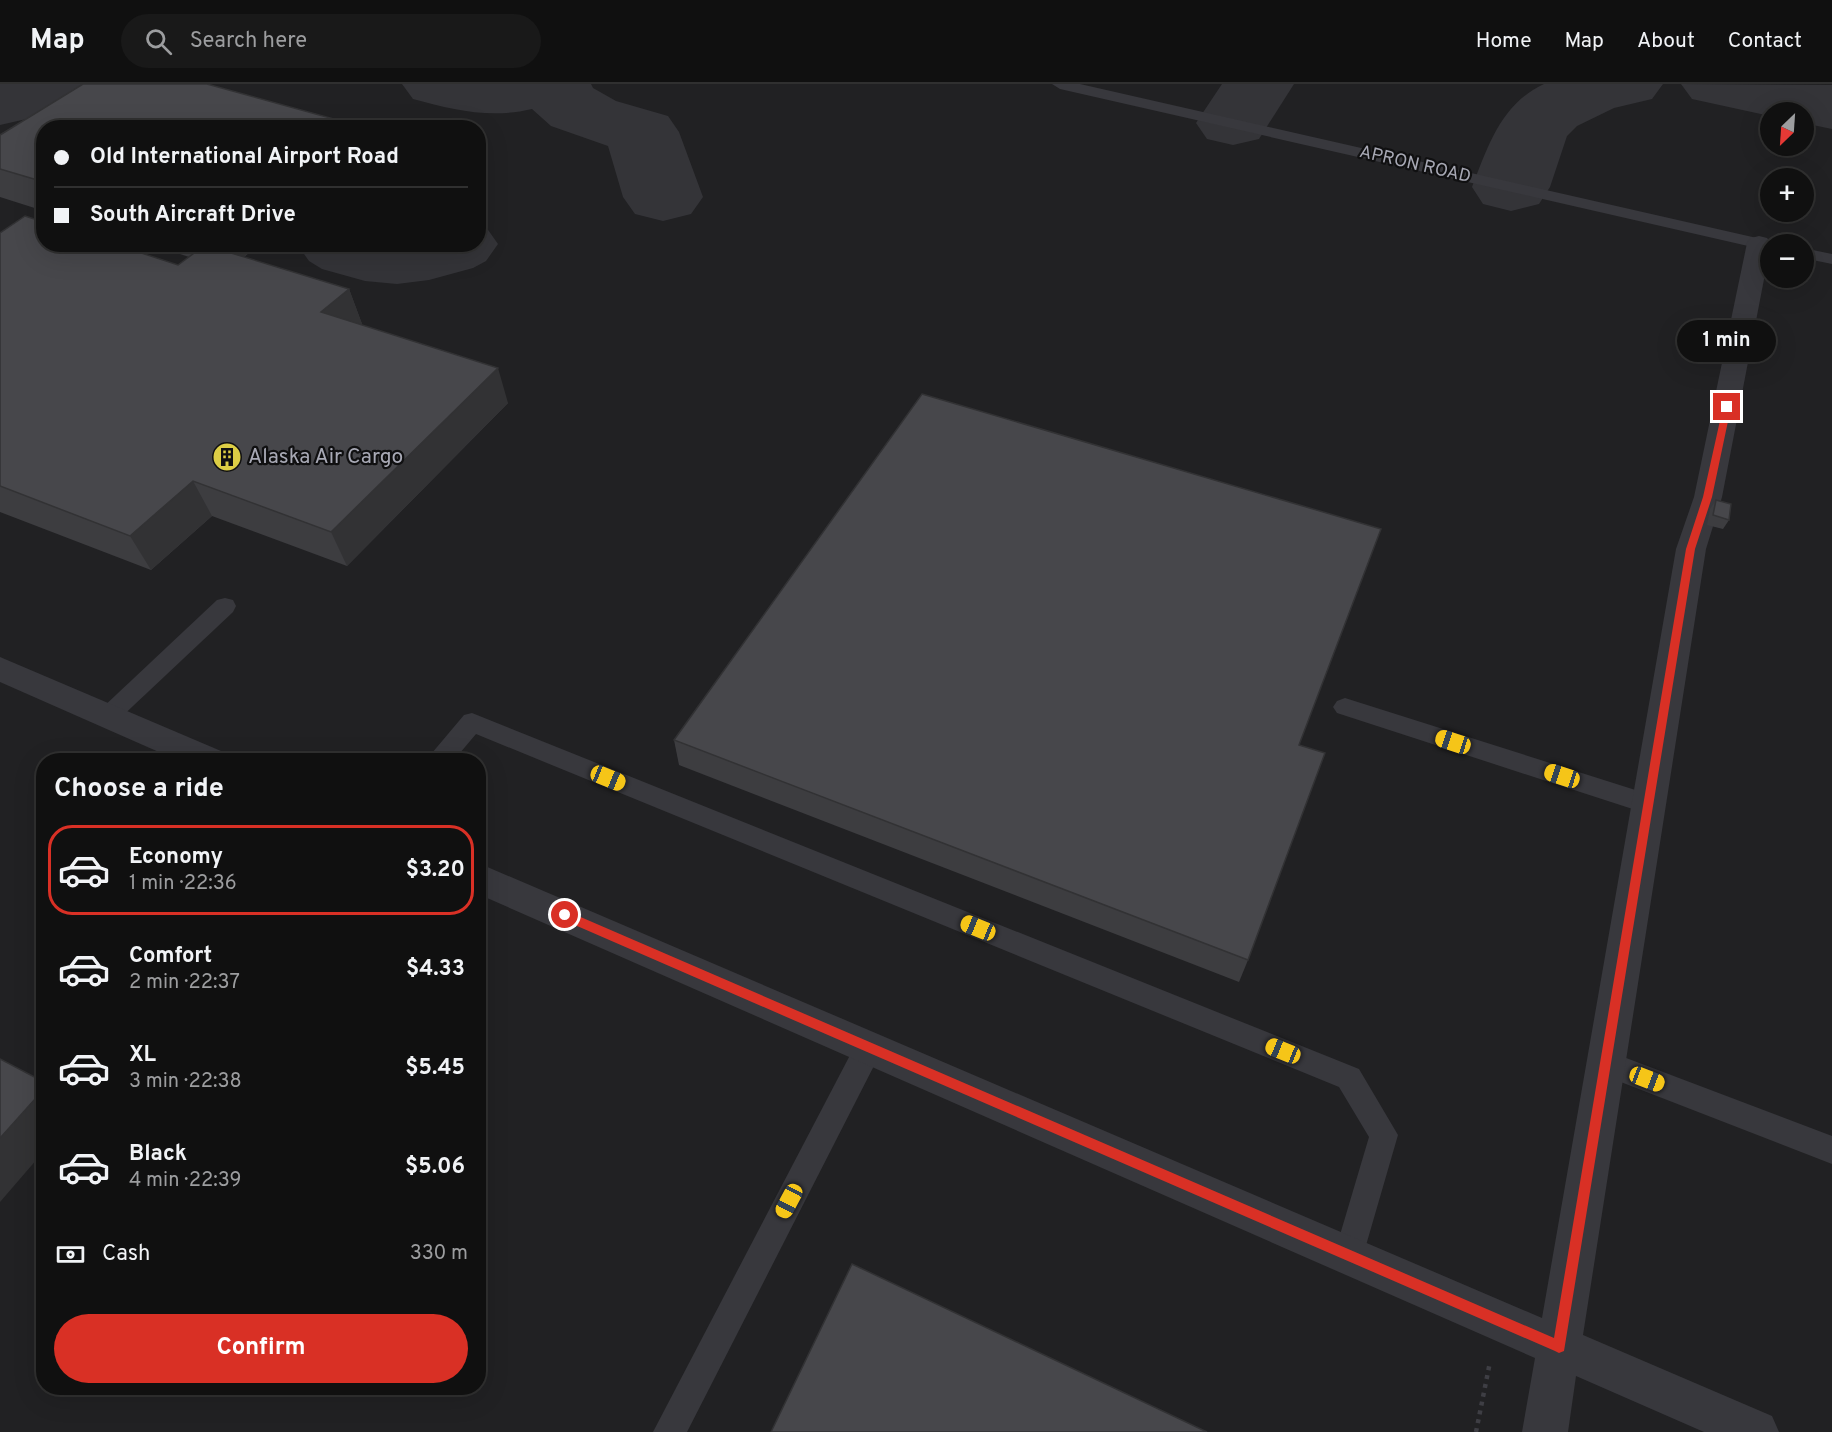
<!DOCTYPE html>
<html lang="en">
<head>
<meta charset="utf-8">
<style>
  body { margin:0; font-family:Overpass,sans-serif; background:#191919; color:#f1f3f6; height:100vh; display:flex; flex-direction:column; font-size:22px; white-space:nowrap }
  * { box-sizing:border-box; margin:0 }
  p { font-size:20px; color:#9c9d9f }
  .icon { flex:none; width:33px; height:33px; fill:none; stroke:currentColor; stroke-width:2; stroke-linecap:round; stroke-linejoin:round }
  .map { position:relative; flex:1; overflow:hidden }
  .sheet { position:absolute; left:36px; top:669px; width:450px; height:642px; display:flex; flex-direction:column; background:#101010; border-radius:24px; box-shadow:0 6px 24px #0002,0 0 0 2px #303030 }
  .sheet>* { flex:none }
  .top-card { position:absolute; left:36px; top:36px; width:450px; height:132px; border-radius:24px; box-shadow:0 6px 24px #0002,0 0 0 2px #303030; display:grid; align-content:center; height:132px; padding:0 18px; background:#101010 }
  .needle { width:39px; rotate:205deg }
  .fabs { position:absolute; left:1760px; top:18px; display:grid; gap:12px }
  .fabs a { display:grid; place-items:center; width:54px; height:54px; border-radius:50%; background:#101010; box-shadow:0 6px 24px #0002,0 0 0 2px #303030; font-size:30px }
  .end { position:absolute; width:27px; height:27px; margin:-14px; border:8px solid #d93025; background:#fff; box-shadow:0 0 0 3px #fff }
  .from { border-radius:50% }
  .bubble { position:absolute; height:42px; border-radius:21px; background:#101010; box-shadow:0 6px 24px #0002,0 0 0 2px #303030; font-size:20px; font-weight:700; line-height:42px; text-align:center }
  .car { position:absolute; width:18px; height:36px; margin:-18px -9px; border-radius:8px; box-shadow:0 0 4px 2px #0007; background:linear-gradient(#f5c518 24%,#345 0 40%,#f5c518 0 76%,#345 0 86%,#f5c518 0) }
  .top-card b { display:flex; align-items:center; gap:21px; height:57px; font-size:22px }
  .top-card b+b { border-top:2px solid #303030 }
  .top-card i { width:15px; height:15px; background:#f1f3f6 }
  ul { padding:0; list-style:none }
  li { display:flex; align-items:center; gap:18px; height:90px; margin:0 12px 9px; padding:0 6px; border:3px solid transparent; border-radius:24px }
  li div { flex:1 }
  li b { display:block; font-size:22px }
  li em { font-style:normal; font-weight:700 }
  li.current { border-color:#d93025 }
  li>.icon { width:54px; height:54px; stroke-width:1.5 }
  h2 { padding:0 18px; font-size:27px; line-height:72px }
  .pay { display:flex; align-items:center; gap:15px; height:66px; padding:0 18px; font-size:22px }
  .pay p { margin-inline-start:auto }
  .action { display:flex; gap:12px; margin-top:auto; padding:12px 18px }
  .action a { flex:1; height:69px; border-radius:36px; background:#d93025; color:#fff; font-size:24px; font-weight:700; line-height:69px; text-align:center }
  header { display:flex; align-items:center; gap:36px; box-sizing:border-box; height:84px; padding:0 30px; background:#101010; border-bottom:2px solid #303030 }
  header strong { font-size:28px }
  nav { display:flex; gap:33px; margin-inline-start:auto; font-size:21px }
  .search { width:420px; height:54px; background:#191919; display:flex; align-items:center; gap:15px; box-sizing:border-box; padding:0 21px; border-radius:33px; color:#9c9d9f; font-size:22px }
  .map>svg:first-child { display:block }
</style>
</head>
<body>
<header>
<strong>Map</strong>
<div class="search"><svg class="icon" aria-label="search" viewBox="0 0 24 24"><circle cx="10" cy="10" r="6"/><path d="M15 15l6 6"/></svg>Search here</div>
<nav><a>Home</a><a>Map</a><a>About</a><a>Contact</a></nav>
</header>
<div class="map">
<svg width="1832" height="1348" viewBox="0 0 1832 1348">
  <rect width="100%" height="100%" fill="#151516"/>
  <path fill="#212123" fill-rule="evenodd" d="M 0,0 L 1832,0 L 1832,1348 L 0,1348 ZM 1770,28 L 1803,28 L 1803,62 L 1770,62 ZM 44,44 L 478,44 L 478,160 L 44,160 ZM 1770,94 L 1803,94 L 1803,128 L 1770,128 ZM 1770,160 L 1803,160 L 1803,194 L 1770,194 ZM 44,676 L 478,676 L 478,1304 L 44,1304 Z"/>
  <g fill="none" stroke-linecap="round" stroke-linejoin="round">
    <g fill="#343438" fill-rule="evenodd">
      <polygon points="0,0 105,0 94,15 79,23 0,41"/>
      <path d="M 402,0 L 591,0 L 593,4 L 616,17 L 668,32 L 679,48 L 703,113 L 691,130 L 663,137 L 635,130 L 623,113 L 608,62 L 551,42 L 532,25 C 490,35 454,26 413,15 Z"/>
      <polygon points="1222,0 1294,0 1259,55 1233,61 1207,55 1196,39"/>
      <path d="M 1544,0 L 1663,0 L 1652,15 L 1614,24 L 1577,42 L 1567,52 L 1550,103 L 1539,120 L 1511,127 L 1483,120 L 1472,103 C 1488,62 1501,20 1544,0 Z"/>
      <polygon points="1681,0 1832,1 1832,45 1803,39 1803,28 1770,28 1770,32 1692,15"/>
      <polygon points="478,141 486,143 498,160 486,177 473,184 429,196 397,200 365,197 322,185 309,177 297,160 478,160"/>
    </g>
    <polyline stroke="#3e3e44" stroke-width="4.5" stroke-dasharray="4 5" stroke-linecap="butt" points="1476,1348 1490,1278"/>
    <g fill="#38383d" fill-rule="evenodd">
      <polygon points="1052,0 1080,0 1770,157 1778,160 1770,160 1770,167 1060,5"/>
      <polygon points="1803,164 1832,170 1832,180 1803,174"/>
      <polygon points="225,514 233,516 236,522 233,528 116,638 108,641 100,638 96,632 100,626 217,516"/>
      <polygon points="1345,614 1648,710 1657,713 1660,720 1657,727 1648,730 1337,629 1333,623 1337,617"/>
      <polygon points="472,629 1359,985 1398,1051 1360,1182 1349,1186 1338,1182 1334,1171 1369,1053 1339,1003 476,650 454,676 428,676 432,669 464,631"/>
      <polygon points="869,950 879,954 883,963 879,972 687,1348 653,1348 859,954"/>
      <polygon points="1605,966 1832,1052 1832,1080 1595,988 1591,979 1595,970"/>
    </g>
    <g fill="#38383d" fill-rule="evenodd">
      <polygon points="1759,152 1767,154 1771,159 1722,413 1706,465 1583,1251 1772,1332 1779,1348 1704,1348 1576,1292 1568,1348 1522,1348 1535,1274 478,810 478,779 1542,1234 1676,465 1694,413 1747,159 1751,154"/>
      <polygon points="0,573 221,667 226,676 177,676 0,598"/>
    </g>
  </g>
  <g fill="#3d3d40">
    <polygon points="83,0 207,0 334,35 337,43 345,38 359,42 359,44 44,44 44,127 0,113 0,51"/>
    <polygon points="0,149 178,181 189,173 150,160 260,160 244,173 349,205 362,240 360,241 508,319 347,482 212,432 151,486 0,428"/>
    <polygon points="1716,416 1729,436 1723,445 1707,441 1710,425"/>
    <polygon points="674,656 1299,661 1248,876 1239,898 679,681"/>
  </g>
  <g fill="#323234">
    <polygon points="334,35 338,44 322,44"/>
    <polygon points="217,160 260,160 228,185"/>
    <polygon points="349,205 362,240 335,263 321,228"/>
    <polygon points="498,284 508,319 347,482 331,448"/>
    <polygon points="193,397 212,432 151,486 130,452"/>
    <polygon points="44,1005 44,1067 0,1118 0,1054"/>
  </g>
  <g fill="#47474b" stroke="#323234" stroke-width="1.5">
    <polygon points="83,0 207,0 334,35 322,44 44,44 44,98 0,85 0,51"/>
    <polygon points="345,38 359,42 356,44 337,44"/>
    <polygon points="25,132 44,138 44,160 114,160 178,181 205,161 349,205 321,228 498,284 331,448 193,397 130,452 0,402 0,149"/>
    <polygon points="922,310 1381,445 1299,661 1325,669 1248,876 674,656"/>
    <polygon points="1716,416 1731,420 1729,436 1713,431"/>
    <polygon points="0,975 44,998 44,1005 0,1054"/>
    <polygon points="852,1180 1207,1348 771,1348"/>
  </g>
  <polygon fill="#d93025" points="1727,320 1731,323 1712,413 1695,465 1564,1267 1559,1269 1555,1267 561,835 560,831 565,827 569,828 1554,1254 1686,465 1703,413 1723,323"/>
  <defs>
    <g id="building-disc" transform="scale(1.5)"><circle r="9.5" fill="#ddce45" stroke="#101011"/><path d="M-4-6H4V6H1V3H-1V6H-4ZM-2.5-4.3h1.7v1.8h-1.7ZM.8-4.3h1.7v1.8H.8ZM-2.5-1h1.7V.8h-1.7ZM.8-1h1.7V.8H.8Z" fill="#111"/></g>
  </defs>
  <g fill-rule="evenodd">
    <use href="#building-disc" x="227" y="373"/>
  </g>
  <g text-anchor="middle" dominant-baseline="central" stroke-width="4.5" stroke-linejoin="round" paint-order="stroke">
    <g font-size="18" fill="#a8a9b5" stroke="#101011">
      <text transform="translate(1415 81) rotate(13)">APRON ROAD</text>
    </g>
    <g font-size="21" fill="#a8a9b5" stroke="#101011" text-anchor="start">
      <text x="248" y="373">Alaska Air Cargo</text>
    </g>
  </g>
</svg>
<div class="fabs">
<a><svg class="needle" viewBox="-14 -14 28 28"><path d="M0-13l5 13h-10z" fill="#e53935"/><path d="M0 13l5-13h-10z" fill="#9c9d9f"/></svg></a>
<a>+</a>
<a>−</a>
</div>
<i class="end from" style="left:565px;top:831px"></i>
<i class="end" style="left:1727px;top:323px"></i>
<div class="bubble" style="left:1677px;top:236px;width:99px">1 min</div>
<i class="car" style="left:1453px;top:658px;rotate:288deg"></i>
<i class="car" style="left:1562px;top:692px;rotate:288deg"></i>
<i class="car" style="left:608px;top:694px;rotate:112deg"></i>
<i class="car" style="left:978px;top:844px;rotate:292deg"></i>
<i class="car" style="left:1283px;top:967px;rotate:292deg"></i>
<i class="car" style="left:1647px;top:995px;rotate:111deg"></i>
<i class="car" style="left:789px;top:1117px;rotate:208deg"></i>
<div class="top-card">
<b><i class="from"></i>Old International Airport Road</b>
<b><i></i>South Aircraft Drive</b>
</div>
<section class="sheet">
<h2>Choose a ride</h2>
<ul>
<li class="current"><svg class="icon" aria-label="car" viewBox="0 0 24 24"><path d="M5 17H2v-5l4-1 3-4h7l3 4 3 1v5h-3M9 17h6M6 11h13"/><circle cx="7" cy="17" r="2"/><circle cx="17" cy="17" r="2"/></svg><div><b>Economy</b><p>1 min · 22:36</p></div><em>$3.20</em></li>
<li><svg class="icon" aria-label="car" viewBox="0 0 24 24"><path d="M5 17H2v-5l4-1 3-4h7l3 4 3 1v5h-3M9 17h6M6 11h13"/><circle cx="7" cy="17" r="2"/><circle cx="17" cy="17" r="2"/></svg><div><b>Comfort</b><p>2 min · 22:37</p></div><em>$4.33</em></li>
<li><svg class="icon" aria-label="car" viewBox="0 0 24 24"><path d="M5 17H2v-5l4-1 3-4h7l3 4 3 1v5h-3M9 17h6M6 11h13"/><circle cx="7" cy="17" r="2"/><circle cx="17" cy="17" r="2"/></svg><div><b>XL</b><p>3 min · 22:38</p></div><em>$5.45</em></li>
<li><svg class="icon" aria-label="car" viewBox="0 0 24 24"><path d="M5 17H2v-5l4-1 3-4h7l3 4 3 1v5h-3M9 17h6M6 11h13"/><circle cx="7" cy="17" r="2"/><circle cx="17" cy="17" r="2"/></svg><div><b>Black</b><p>4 min · 22:39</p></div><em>$5.06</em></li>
</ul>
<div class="pay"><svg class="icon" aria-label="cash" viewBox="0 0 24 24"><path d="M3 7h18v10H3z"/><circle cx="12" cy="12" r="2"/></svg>Cash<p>330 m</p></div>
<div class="action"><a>Confirm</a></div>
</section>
</div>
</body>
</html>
